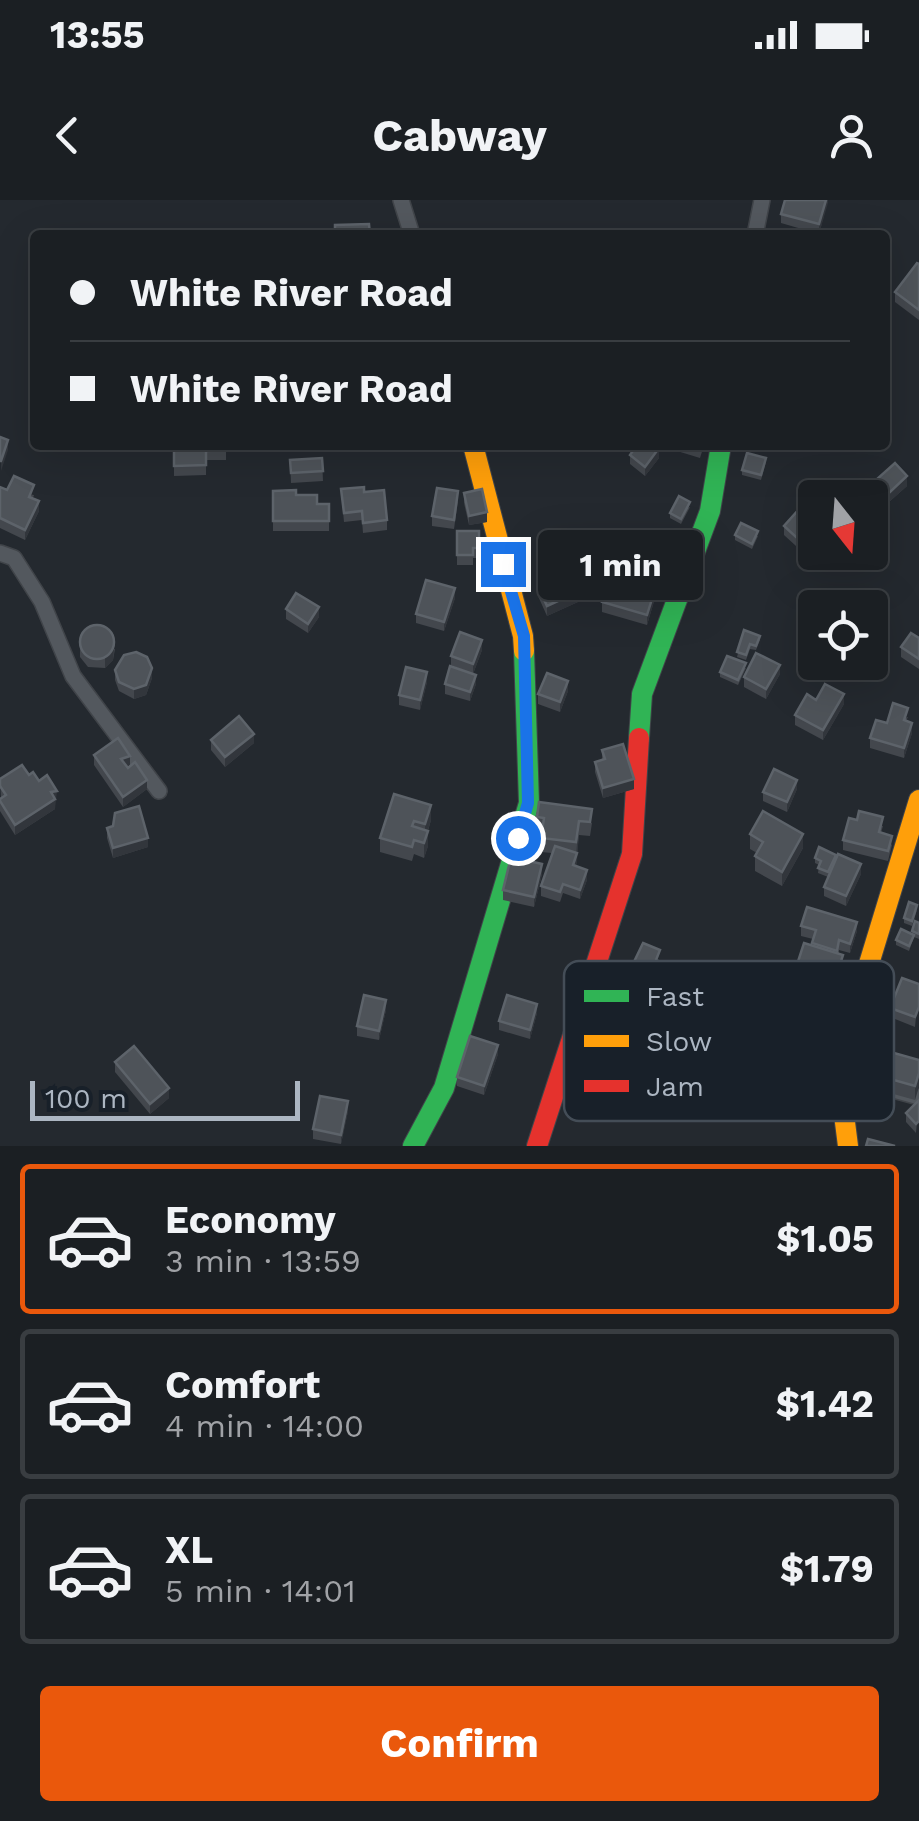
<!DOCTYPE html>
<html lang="en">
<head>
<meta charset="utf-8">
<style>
  body { margin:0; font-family:"Work Sans",sans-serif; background:#24272b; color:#f1f3f6; height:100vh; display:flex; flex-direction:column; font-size:38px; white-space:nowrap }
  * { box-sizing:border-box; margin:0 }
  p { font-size:32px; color:#a0a2a6 }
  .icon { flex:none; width:55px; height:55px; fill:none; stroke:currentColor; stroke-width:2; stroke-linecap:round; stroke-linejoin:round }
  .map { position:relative; height:946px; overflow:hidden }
  .side { display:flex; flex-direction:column; background:#1b1f23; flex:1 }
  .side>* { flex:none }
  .hud { position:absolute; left:30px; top:30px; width:860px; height:220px; border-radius:10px; box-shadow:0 10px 40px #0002,0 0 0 2px #393d41; display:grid; align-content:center; height:220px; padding:0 40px; background:#1b1f23 }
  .needle { width:65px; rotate:163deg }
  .buttons { position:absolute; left:798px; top:280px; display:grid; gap:20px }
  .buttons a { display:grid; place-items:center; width:90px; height:90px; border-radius:10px; background:#1b1f23; box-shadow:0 10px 40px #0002,0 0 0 2px #393d41; font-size:50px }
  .scale { position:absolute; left:30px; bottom:25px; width:270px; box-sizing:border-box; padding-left:10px; border:5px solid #acb6c2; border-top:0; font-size:28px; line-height:35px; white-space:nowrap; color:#acb6c2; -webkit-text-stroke:8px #182029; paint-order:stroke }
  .end { position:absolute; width:45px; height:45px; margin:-22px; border:12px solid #1a73e8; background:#fff; box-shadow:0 0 0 5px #fff }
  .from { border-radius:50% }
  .bubble { position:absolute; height:70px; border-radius:10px; background:#1b1f23; box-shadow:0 10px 40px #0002,0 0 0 2px #393d41; font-size:32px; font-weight:700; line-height:70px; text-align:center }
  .hud b { display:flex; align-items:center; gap:35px; height:95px; font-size:38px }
  .hud b+b { border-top:2px solid #393d41 }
  .hud i { width:25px; height:25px; background:#f1f3f6 }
  ul { padding:18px 0 0; list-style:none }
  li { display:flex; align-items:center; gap:30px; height:150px; margin:0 20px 15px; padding:0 20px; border:5px solid #393d41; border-radius:10px }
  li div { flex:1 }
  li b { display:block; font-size:38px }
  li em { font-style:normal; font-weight:700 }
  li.selected { border-color:#ea580c }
  li>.icon { width:90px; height:90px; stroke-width:1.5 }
  .primary-button { display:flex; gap:20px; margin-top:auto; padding:20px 40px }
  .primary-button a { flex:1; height:115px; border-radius:10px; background:#ea580c; color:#fff; font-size:40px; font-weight:700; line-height:115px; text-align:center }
  .status { display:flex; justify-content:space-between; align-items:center; height:70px; padding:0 50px; background:#1b1f23; direction:ltr }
  .status svg { height:28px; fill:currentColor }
  header { display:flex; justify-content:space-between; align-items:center; height:130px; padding:0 40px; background:#1b1f23; font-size:45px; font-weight:700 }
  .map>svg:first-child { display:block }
</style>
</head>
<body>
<div class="status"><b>13:55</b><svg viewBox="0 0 49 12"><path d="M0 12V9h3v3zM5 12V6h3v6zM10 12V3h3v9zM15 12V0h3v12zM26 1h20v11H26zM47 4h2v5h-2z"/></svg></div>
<header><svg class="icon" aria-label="back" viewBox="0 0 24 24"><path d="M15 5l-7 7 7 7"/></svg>Cabway<svg class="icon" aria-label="person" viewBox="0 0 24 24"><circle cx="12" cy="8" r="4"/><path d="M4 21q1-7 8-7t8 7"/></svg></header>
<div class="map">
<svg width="919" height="946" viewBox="0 0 919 946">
  <rect width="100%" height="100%" fill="#24292f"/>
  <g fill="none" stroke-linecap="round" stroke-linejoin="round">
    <g stroke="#404449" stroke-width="18">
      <g id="street">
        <polyline points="401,0 412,35"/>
        <polyline points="755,35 762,0"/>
        <polyline points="0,353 14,358 42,402 73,476 159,591"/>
        <polyline points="839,875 919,897"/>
      </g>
    </g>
    <g stroke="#404449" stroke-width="22">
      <g id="fast">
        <polyline points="639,538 642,494 710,311 721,245"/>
        <polyline points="413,946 444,888 529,603 524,451"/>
      </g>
    </g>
    <g stroke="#404449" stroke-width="22">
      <g id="slow">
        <polyline points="473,245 523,436 524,451"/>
        <polyline points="848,946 839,875 842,852 919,600"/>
      </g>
    </g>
    <g stroke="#404449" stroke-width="22">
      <polyline id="jam" points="537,946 632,654 639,538"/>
    </g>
    <use href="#street" stroke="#53585e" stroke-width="15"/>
    <use href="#fast" stroke="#30b455" stroke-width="20"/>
    <use href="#slow" stroke="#ff9f0a" stroke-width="20"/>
    <use href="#jam" stroke="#e5322d" stroke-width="20"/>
  </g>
  <g fill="#43474d">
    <polygon points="828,0 819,34 781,23 781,14"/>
    <polygon points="919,64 919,120 895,102 895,92"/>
    <polygon points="174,245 226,245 226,260 206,260 206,275 174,276"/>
    <polygon points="677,245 704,245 700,258 677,251"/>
    <polygon points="630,255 659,258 645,276 630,264"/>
    <polygon points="322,258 323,281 291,283 290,260"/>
    <polygon points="766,262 761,280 742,275 742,270"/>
    <polygon points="877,279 907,286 889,302 877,289"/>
    <polygon points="0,287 7,290 34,295 33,298 39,311 25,340 0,328"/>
    <polygon points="341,289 364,292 387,320 387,330 363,333 362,320 344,322"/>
    <polygon points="273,291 317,304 329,304 329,331 273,331"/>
    <polygon points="464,293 487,322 469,325 464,303"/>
    <polygon points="458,301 454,329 432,326 432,316"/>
    <polygon points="815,304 815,350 808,357 784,335 784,326"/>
    <polygon points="690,307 681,324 670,318 670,313"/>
    <polygon points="457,331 479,331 479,358 473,358 473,365 457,365"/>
    <polygon points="735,335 758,336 752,349 735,340"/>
    <polygon points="538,386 589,397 547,416 538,396"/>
    <polygon points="455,398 444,431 416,423 416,414"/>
    <polygon points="655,398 647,425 602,412 602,402"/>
    <polygon points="286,409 319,417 308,433 286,419"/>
    <polygon points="744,430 760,440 756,450 750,449 746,460 737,457"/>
    <polygon points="80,436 115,449 113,460 105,468 88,467 80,457"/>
    <polygon points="919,438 919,469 901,457 901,447"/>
    <polygon points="482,450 473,474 451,465 451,456"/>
    <polygon points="746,468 738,485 720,477 720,472"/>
    <polygon points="115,470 152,478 146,495 134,499 119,491 115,480"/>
    <polygon points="780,474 766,499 744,487 744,477"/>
    <polygon points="427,482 420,510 399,505 399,495"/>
    <polygon points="445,484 476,484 470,501 445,494"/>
    <polygon points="568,491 560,512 538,504 538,494"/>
    <polygon points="844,504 823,540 795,525 795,515"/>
    <polygon points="908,517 906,521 912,533 904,558 870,548 870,538 887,523"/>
    <polygon points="211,540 254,543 225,567 211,550"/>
    <polygon points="602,550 634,589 603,598 595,572 595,562 602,560"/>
    <polygon points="94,555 127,566 147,589 123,607 94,565"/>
    <polygon points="29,575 39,581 57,600 55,601 55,609 15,635 0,611 0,599 1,598 0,579"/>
    <polygon points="797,589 787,612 763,601 763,592"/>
    <polygon points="394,594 431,620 428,631 428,646 424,658 414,654 412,661 380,652 380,638"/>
    <polygon points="539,602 592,623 590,636 579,635 576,666 587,680 580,699 563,693 560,702 541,696 541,686 552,653 541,652 542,632 537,631"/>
    <polygon points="857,620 883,626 881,633 892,645 888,661 843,650 843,640"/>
    <polygon points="107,628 148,647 113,658 107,638"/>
    <polygon points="750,634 803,648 782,686 755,671 755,656 757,653 750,649"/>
    <polygon points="815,658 836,660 861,674 846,706 824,696 824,687 828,677 818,673 819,665 815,663"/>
    <polygon points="542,674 534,707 503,700 503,690"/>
    <polygon points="917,710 912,726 904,723 904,718"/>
    <polygon points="919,723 919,739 914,737 909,751 896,745 896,740 912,735 912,731"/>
    <polygon points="801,726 857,731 850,753 839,750 839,753 843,769 831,807 796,796 789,835 738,824 738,810 792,788 792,780 812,745 813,739 801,736"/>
    <polygon points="660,761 667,774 657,797 637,788 638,776 633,774 633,764"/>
    <polygon points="919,784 915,827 890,817 890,808"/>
    <polygon points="621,808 614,833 582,824 582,814"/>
    <polygon points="386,810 379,840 357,836 357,826"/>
    <polygon points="537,813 530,839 499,830 499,821"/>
    <polygon points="498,854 484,895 457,886 457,877"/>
    <polygon points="859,855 919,860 915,900 865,886 865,871 859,869"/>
    <polygon points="115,862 169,898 150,914 115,872"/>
    <polygon points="919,900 916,933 906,922 906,913"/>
    <polygon points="348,911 341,944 313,939 313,929"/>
  </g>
  <g fill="#32363c">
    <polygon points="826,0 828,0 828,3 819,34 819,24"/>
    <polygon points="8,240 8,250 1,271 1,261"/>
    <polygon points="659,248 659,258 645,276 645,267"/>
    <polygon points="907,276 907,286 889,302 889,293"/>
    <polygon points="39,301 39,311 25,340 25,330"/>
    <polygon points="487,312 487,322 469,325 469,316"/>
    <polygon points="815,341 815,350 808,357 808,348"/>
    <polygon points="589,387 589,397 547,416 547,406"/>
    <polygon points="455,388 455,398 444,431 444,422"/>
    <polygon points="655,389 655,398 647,425 647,415"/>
    <polygon points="319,407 319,417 308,433 308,424"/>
    <polygon points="115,439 113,460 105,468 105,458"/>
    <polygon points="482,440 482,450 473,474 473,464"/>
    <polygon points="780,465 780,474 766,499 766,489"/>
    <polygon points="152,468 152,478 146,495 134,499 134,489"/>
    <polygon points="427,472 427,482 420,510 420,500"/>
    <polygon points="476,475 476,484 470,501 470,492"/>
    <polygon points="568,481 568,491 560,512 560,502"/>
    <polygon points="844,494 844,504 823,540 823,530"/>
    <polygon points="912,523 912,533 904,558 904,548"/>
    <polygon points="254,534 254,543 225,567 225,557"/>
    <polygon points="130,556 130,565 121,568 121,559"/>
    <polygon points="634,579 634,589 603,598 603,588"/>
    <polygon points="147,580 147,589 123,607 123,597"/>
    <polygon points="797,580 797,589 787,612 787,602"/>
    <polygon points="57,591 55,609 15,635 15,625 51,592"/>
    <polygon points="431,605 431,620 425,639 425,624"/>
    <polygon points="579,621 577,663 573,675 573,665 576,656"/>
    <polygon points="428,631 428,646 424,658 424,643"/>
    <polygon points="803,634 803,648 782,686 782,672"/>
    <polygon points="148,638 148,647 113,658 113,648"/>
    <polygon points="542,664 542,674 534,707 534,697"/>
    <polygon points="861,664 861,674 846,706 846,696"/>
    <polygon points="587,670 587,680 580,699 580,690"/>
    <polygon points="857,722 857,731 850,753 850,744"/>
    <polygon points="843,755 843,769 831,807 831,792"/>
    <polygon points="667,765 667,774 657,797 657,787"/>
    <polygon points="796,788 796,803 789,835 789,821"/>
    <polygon points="621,798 621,808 614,833 614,823"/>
    <polygon points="386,800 386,810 379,840 379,831"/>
    <polygon points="537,804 537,813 530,839 530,830"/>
    <polygon points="498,845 498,854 484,895 484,886"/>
    <polygon points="919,873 919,887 915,900 915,886"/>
    <polygon points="169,888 169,898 150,914 150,904"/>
    <polygon points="348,901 348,911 341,944 341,935"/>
  </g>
  <g fill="#4e5359" stroke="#5d636a" stroke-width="2.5">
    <polygon points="785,0 826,0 819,24 781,14"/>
    <polygon points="369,24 370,35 335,35 335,25"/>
    <polygon points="491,30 493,35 500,35 476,35"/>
    <polygon points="544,30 546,35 528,35"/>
    <polygon points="917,63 919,64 919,110 895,92"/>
    <polygon points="0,237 8,240 1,261 0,261"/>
    <polygon points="174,245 226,245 226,250 206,251 206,265 174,266"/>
    <polygon points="637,245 655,245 659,248 645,267 630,255"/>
    <polygon points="747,253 766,258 761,275 742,270"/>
    <polygon points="322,258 323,271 291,273 290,260"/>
    <polygon points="895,263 907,276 889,293 877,279"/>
    <polygon points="14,276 34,285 29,297 39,301 25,330 0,318 0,287 7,290"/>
    <polygon points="364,287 364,292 384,290 387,320 363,323 362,311 344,313 341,289"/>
    <polygon points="437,288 458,291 454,320 432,316"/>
    <polygon points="482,289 487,312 469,316 464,293"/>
    <polygon points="296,290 296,295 317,295 317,304 329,304 329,321 273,321 273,291"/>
    <polygon points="679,296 690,302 681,319 670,313"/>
    <polygon points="809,298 815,304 815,341 808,348 784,326"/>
    <polygon points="741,323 758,331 752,344 735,335"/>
    <polygon points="457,331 479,331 479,348 473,348 473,355 457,355"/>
    <polygon points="579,367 589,387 547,406 538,386"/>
    <polygon points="609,376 655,389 647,415 602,402"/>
    <polygon points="426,380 455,388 444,422 416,414"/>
    <polygon points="296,393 319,407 308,424 286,409"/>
    <circle cx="97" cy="442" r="17"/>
    <polygon points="744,430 760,436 756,446 750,444 746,455 737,452"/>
    <polygon points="460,432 482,440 473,464 451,456"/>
    <polygon points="911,433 919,438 919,459 901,447"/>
    <polygon points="136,452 147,457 152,468 146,485 134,489 119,482 115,470 124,455"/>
    <polygon points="756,453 780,465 766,489 744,477"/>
    <polygon points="727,456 746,463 738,480 720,472"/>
    <polygon points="450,466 476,475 470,492 445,484"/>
    <polygon points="406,467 427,472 420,500 399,495"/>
    <polygon points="547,473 568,481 560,502 538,494"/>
    <polygon points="825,484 844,494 823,530 795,515 807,494 816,500"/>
    <polygon points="893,503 908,508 904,520 912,523 904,548 870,538 876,520 887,523"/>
    <polygon points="239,516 254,534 225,557 211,540"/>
    <polygon points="118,538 130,556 121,559 128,568 135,562 147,580 123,597 94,555"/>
    <polygon points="623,544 634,579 603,588 595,562 605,559 602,550"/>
    <polygon points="22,565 29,575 33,572 39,581 47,575 57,591 51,592 55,599 15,625 0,601 0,599 6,595 0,586 0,579"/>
    <polygon points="774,569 797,580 787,602 763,592"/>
    <polygon points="394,594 431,605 425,624 414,621 412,626 428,631 424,643 414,640 412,647 380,638"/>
    <polygon points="539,602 592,609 590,622 579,621 576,642 541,638 544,618 537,617"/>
    <polygon points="139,606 148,638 113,648 107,628 113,626 115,613"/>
    <polygon points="763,611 803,634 782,672 755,656 763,642 750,634"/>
    <polygon points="859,611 883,617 879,632 892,636 888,651 843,640 849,618 857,620"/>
    <polygon points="555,646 577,653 573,665 587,670 580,690 563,684 560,692 541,686"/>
    <polygon points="819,647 836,655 828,672 818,668 821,661 815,658"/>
    <polygon points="838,654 861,664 846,696 824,687"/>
    <polygon points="511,657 542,664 534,697 503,690"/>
    <polygon points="909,702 917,705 912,721 904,718"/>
    <polygon points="807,707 857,722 850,744 839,740 837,751 812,743 816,730 801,726"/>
    <polygon points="915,721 919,723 919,734 912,731"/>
    <polygon points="901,729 914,735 909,746 896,740"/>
    <polygon points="643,743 660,750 656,760 667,765 657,787 637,778 641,768 633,764"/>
    <polygon points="804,743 843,755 831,792 792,780"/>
    <polygon points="902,778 919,784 919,807 915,817 890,808"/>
    <polygon points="364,795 386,800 379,831 357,826"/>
    <polygon points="507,795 537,804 530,830 499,821"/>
    <polygon points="470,836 498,845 484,886 457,877"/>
    <polygon points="862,844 919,860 919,873 915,886 865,872 869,858 859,855"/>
    <polygon points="134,846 169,888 150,904 115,862"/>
    <polygon points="320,896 348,901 341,935 313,929"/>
    <polygon points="919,900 919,921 916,924 906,913"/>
    <polygon points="868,939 895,946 866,946"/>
  </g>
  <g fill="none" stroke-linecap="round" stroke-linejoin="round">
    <polyline stroke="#1a73e8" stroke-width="12" points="503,364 524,436 528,603 518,638"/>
  </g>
  <rect x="564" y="761" width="330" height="160" rx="15" fill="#182029" stroke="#444d57" stroke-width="2.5"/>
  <rect x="584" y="790" width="45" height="12" fill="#30b455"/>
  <rect x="584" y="835" width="45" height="12" fill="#ff9f0a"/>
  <rect x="584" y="880" width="45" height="12" fill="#e5322d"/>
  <g font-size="28" fill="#acb6c2">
    <text x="646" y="806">Fast</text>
    <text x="646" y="851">Slow</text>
    <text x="646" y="896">Jam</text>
  </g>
</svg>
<div class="buttons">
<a><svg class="needle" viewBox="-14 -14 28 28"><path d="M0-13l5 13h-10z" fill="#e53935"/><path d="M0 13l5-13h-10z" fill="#a0a2a6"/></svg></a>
<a><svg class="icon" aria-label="locate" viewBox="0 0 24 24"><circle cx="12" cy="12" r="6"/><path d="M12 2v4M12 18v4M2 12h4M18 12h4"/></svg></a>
</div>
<div class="scale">100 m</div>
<i class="end from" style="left:518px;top:638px"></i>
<i class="end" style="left:503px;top:364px"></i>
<div class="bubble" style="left:538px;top:330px;width:165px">1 min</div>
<div class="hud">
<b><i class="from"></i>White River Road</b>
<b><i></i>White River Road</b>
</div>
</div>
<section class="side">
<ul>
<li class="selected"><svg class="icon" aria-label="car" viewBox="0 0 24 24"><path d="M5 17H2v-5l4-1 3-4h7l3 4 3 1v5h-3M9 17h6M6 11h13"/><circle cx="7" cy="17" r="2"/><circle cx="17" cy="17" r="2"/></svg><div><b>Economy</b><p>3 min · 13:59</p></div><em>$1.05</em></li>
<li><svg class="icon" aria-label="car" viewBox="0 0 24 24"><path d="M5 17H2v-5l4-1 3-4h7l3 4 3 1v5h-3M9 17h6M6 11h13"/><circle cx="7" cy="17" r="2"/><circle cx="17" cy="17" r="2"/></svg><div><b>Comfort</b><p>4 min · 14:00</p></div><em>$1.42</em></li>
<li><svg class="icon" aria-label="car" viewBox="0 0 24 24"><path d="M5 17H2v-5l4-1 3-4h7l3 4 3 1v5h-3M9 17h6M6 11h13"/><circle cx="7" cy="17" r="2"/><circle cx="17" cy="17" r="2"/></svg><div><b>XL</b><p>5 min · 14:01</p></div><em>$1.79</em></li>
</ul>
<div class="primary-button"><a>Confirm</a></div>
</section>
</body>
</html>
